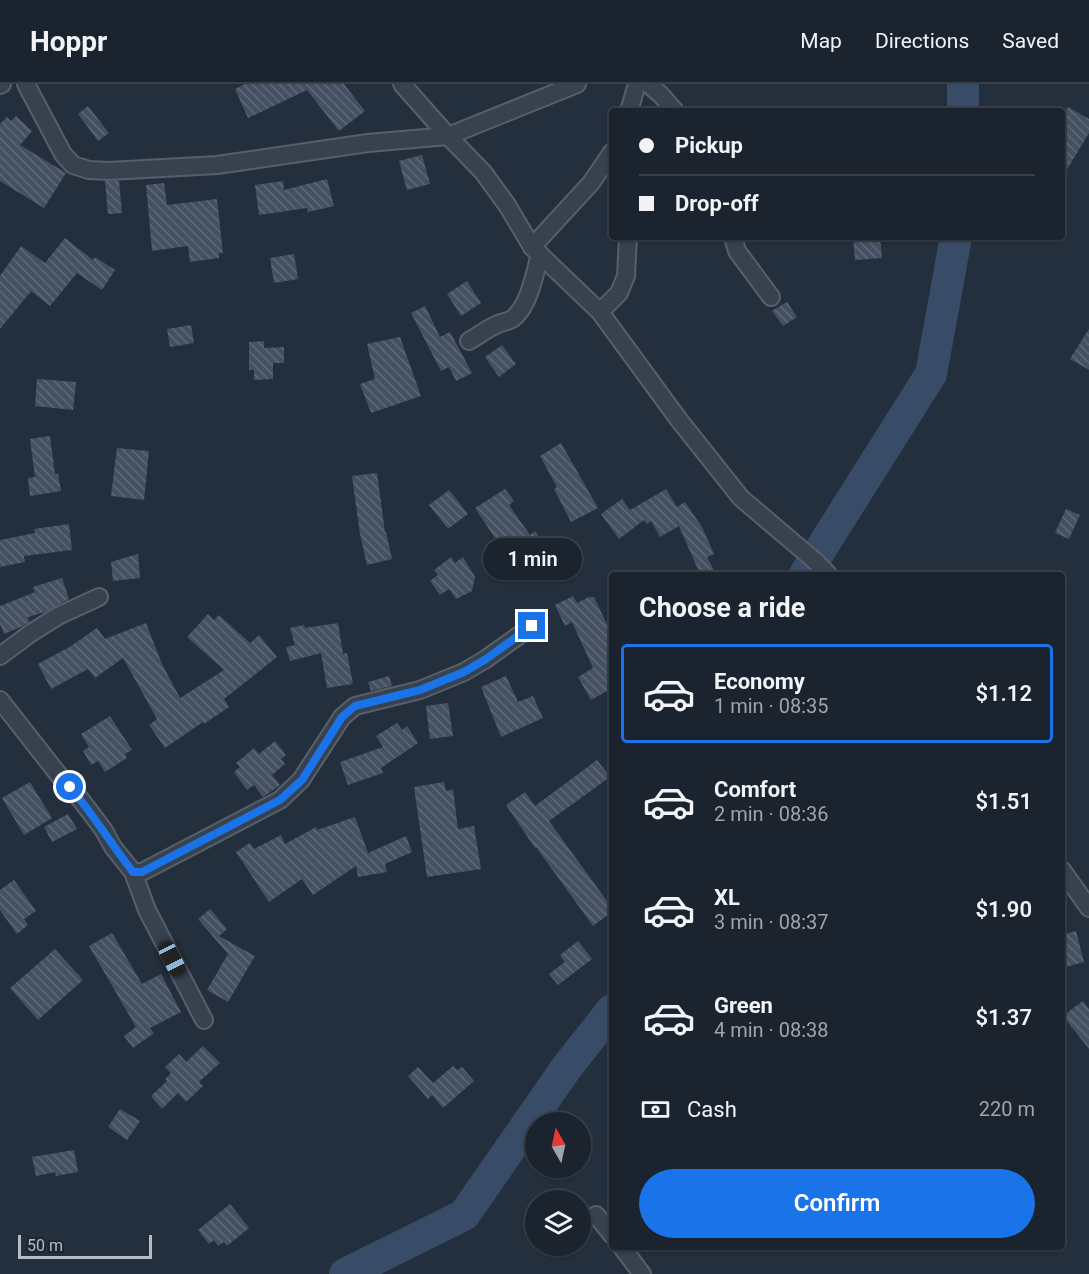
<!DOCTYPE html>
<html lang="en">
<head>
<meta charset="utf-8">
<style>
  body { margin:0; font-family:Roboto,sans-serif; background:#282f3a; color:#f1f3f6; height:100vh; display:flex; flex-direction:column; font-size:22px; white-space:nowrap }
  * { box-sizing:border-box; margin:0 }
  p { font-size:20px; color:#a0a4aa }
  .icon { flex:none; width:33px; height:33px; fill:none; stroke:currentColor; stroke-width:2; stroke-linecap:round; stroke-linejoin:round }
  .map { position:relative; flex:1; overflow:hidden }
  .details { position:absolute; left:609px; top:488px; width:456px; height:678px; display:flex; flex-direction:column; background:#1b232e; border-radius:6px; box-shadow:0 2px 4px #0004,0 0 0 2px #39404a }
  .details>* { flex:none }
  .banner { position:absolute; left:609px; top:24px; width:456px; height:132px; border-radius:6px; box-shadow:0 2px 4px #0004,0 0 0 2px #39404a; display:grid; align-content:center; height:132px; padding:0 30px; background:#1b232e }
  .needle { width:39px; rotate:351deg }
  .buttons { position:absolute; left:525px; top:1028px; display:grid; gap:12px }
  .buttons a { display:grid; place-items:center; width:66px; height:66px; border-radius:50%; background:#1b232e; box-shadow:0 2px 4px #0004,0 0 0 2px #39404a; font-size:30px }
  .scale { position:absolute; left:18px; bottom:15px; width:134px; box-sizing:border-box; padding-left:6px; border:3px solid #b4bcc9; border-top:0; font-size:16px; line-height:21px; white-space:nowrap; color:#b4bcc9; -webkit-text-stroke:4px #1d2633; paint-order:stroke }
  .end { position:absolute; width:27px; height:27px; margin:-14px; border:8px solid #1a73e8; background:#fff; box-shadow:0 0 0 3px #fff }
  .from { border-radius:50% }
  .bubble { position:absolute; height:42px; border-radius:21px; background:#1b232e; box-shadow:0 2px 4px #0004,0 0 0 2px #39404a; font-size:20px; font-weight:600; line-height:42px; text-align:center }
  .car { position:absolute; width:18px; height:36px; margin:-18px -9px; border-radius:8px; box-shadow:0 0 4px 2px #0007; background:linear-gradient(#222 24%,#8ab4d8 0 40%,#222 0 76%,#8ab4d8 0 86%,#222 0) }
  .banner b { display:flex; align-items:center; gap:21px; height:57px; font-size:22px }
  .banner b+b { border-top:2px solid #39404a }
  .banner i { width:15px; height:15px; background:#f1f3f6 }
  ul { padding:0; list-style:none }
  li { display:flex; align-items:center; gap:18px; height:99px; margin:0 12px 9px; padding:0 18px; border:3px solid transparent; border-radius:6px }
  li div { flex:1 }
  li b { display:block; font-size:22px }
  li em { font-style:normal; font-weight:600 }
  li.selected { border-color:#1a73e8 }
  li>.icon { width:54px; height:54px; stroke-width:1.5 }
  h2 { padding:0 30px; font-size:27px; line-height:72px }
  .pay { display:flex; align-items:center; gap:15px; height:66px; padding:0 30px; font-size:22px }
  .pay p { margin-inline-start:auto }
  .button { display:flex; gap:12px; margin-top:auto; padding:12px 30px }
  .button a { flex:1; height:69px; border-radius:36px; background:#1a73e8; color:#fff; font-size:24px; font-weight:600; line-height:69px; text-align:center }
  header { display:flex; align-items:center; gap:36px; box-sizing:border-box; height:84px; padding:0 30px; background:#1b232e; border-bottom:2px solid #39404a }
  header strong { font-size:28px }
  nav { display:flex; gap:33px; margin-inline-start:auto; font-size:21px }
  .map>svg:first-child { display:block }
</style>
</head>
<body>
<header>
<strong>Hoppr</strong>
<nav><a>Map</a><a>Directions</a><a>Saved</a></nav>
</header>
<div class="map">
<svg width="1089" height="1190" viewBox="0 0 1089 1190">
  <defs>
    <pattern id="building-back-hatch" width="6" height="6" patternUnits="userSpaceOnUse" patternTransform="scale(1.5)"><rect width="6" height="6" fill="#455162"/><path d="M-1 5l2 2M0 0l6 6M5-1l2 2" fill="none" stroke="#5d6877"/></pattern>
  </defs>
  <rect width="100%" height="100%" fill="#242f3e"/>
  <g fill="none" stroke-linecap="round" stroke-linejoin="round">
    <g stroke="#394c67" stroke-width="32">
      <polyline points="963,27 963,0"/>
      <polyline points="805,490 931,290 956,153"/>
      <polyline points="345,1190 464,1131 567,983 612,926"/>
    </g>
  </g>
  <g fill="url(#building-back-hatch)">
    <polygon points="245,0 344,0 365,27 339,47 307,6 248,34 235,5"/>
    <polygon points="88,22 109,49 98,57 78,30"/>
    <polygon points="1068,23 1089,35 1089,49 1062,94 1062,33"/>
    <polygon points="16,32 32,47 20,61 66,89 44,124 0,97 0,40 7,33 11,37"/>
    <polygon points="422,71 430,100 407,106 399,77"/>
    <polygon points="327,95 334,122 308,128 307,124 259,131 255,101 283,97 284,106"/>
    <polygon points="105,97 119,97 122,129 108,130"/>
    <polygon points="164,99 167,121 217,115 223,169 219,169 219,174 190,178 188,162 152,167 146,101"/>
    <polygon points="853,153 880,153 882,174 855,176"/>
    <polygon points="65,154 93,176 95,173 115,186 102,206 77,189 50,222 31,207 0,245 0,192 21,162 45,179"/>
    <polygon points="294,170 298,195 274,199 270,174"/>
    <polygon points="467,197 481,219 461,232 447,210"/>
    <polygon points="787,218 797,233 783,242 772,227"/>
    <polygon points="425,222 440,253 450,248 472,289 456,297 449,283 441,287 411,229"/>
    <polygon points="191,241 194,259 170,263 167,245"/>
    <polygon points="1089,245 1089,286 1070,275"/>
    <polygon points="400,253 421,312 371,329 360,300 375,295 367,260"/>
    <polygon points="264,257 264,264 284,263 284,279 273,279 273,295 254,296 254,286 249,286 249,258"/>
    <polygon points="502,261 516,280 499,293 485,273"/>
    <polygon points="37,295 76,298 73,326 35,322"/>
    <polygon points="50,352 55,390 58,390 61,407 30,412 28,394 35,393 30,355"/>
    <polygon points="561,359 598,424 571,438 554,405 557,403 540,372"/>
    <polygon points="117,364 149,367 144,416 111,412"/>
    <polygon points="377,389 385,448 386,448 392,475 367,481 360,450 352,392"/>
    <polygon points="505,405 514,417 509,421 530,451 535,447 549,469 527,482 509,453 499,460 475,424"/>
    <polygon points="666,405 677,423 685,418 702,443 714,470 707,473 716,490 700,490 679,442 660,453 651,437 647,440 644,436 619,455 601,430 622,415 630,426"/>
    <polygon points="449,406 468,430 448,445 429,421"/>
    <polygon points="1066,425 1080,431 1069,455 1055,449"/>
    <polygon points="69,440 72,466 24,472 25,478 0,483 0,456 35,449 34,445"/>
    <polygon points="138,470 140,494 113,497 111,478"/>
    <polygon points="451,473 455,479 463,473 475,493 472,507 456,515 449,505 440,511 430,497 438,491 434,486"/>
    <polygon points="62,494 69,515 45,528 28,533 29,538 21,543 4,550 0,540 0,522 35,508 33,503"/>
    <polygon points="573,512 577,519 589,513 594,513 612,551 612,604 591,616 578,593 593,584 572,538 565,542 555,521"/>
    <polygon points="208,530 214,536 219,531 250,559 259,551 277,573 224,615 229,623 204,640 203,638 165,664 149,641 157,635 123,574 95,594 88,585 51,605 38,580 71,562 97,544 105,555 146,539 162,580 180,614 224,586 187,553"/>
    <polygon points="338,539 343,570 347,569 353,600 327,604 321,569 290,577 286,563 295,561 290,544 304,541 305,544"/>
    <polygon points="389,592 392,602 371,607 368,598"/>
    <polygon points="506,592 518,618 533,612 543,634 501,653 481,603"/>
    <polygon points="448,619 453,652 430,655 426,622"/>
    <polygon points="110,632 132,666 125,670 127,674 105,688 98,677 91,681 83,667 89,663 81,650"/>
    <polygon points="397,639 402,646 407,642 418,659 381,684 383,689 348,701 340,678 383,663 376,652"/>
    <polygon points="275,657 286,671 281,675 285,680 272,691 280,701 263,713 254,701 247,706 234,688 240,683 236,679 254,664 259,670"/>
    <polygon points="597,676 610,693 549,737 612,824 612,828 593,842 536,763 535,764 506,721 525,708 535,722"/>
    <polygon points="30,698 52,734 24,751 2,714"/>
    <polygon points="444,698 446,707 453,705 458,745 474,742 481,785 427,793 414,703"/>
    <polygon points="68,730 77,745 52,758 44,743"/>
    <polygon points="355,733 368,769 406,752 412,768 385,780 387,788 358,793 356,782 313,811 302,795 269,818 236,768 250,759 254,765 281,751 285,760 316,743 317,746"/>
    <polygon points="14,796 36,827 24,835 28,841 17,850 0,826 0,806"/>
    <polygon points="210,825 227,845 219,852 255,872 228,918 207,906 228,870 198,835"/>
    <polygon points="1076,847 1084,878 1062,884 1062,851"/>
    <polygon points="112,849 142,900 161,890 181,928 150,944 154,949 133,964 124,952 136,943 89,862"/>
    <polygon points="578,857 592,875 558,901 549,890 565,878 560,871"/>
    <polygon points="55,865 83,896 38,936 10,904"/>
    <polygon points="1083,917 1089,925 1089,965 1063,932"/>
    <polygon points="203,962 220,979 199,998 203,1002 186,1018 178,1009 162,1025 151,1012 167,997 165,995 171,989 165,983 179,970 186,978"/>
    <polygon points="453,982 457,986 462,983 474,997 443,1024 432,1011 428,1015 408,992 418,983 433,999"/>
    <polygon points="120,1025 140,1037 127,1056 108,1043"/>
    <polygon points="74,1066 78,1088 56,1092 55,1088 36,1092 32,1073"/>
    <polygon points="230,1120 249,1144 227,1162 224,1158 218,1162 214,1156 209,1160 198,1146"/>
  </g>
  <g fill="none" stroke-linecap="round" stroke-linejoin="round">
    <g stroke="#565f6c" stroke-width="20">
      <g id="minor">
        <polyline points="26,0 63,70 73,81 89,86 109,87 217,81 368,59 448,52 577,0"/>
        <polyline points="402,0 448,52 483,88 507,121 532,163 600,228 679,336 741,414 814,476 828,490"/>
        <polyline points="648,0 661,11 675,27"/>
        <polyline points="0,1 2,0"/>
        <polyline points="629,27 637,0"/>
        <polyline points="733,153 737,167 771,213"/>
        <polyline points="532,163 591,99 612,68"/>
        <polyline points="600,228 619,209 626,192 628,153"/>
        <path d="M 469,257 C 478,252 488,244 498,240 C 502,238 507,238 512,235 C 529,223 535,189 540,170"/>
        <polyline points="0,572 31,549 58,532 99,513"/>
        <polyline points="0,616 58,690 81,716 103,745 113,763 133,788 142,788 280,716 301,696 342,633 355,622 420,606 464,588 486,575 532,542"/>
        <polyline points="1062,786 1089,824"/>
        <polyline points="133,788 147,826 204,936"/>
        <polyline points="596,1131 612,1151"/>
        <polyline points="621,1162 642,1190"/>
      </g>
    </g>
    <use href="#minor" stroke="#38414e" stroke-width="16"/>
  </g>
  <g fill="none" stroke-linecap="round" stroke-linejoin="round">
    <path stroke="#1a73e8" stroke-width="8" d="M 70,703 C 93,730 111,760 133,788 L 142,788 L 280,716 L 302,696 L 342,633 L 355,622 L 420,606 L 464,588 L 486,575 L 532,542"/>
  </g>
</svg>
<div class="buttons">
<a><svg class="needle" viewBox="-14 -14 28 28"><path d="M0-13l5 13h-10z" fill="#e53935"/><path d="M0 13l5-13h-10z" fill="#a0a4aa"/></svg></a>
<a><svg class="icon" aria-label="layers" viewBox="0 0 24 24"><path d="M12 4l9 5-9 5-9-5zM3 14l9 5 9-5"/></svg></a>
</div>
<div class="scale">50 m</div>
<i class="end from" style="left:70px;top:703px"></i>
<i class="end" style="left:532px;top:542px"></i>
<div class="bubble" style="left:483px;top:454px;width:99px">1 min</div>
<i class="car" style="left:172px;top:875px;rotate:153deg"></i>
<div class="banner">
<b><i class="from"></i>Pickup</b>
<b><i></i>Drop-off</b>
</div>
<section class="details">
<h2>Choose a ride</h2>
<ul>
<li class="selected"><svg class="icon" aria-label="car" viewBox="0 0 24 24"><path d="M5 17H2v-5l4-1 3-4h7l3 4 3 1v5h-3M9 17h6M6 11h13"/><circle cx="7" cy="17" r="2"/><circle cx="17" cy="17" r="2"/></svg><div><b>Economy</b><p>1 min · 08:35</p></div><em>$1.12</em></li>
<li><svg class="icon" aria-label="car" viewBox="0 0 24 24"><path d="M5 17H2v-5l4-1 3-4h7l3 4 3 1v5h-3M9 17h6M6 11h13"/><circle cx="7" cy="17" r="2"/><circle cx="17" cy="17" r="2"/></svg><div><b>Comfort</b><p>2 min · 08:36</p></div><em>$1.51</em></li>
<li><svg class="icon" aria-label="car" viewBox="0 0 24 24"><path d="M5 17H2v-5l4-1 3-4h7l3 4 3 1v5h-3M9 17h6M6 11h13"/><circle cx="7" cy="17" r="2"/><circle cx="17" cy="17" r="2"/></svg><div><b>XL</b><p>3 min · 08:37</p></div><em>$1.90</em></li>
<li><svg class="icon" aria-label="car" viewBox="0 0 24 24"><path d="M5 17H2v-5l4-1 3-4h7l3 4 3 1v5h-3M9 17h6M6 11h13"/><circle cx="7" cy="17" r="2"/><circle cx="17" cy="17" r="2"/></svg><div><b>Green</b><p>4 min · 08:38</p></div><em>$1.37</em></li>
</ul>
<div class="pay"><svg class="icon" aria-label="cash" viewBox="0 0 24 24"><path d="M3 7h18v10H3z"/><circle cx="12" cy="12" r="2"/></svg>Cash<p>220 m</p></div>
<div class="button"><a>Confirm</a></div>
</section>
</div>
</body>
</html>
